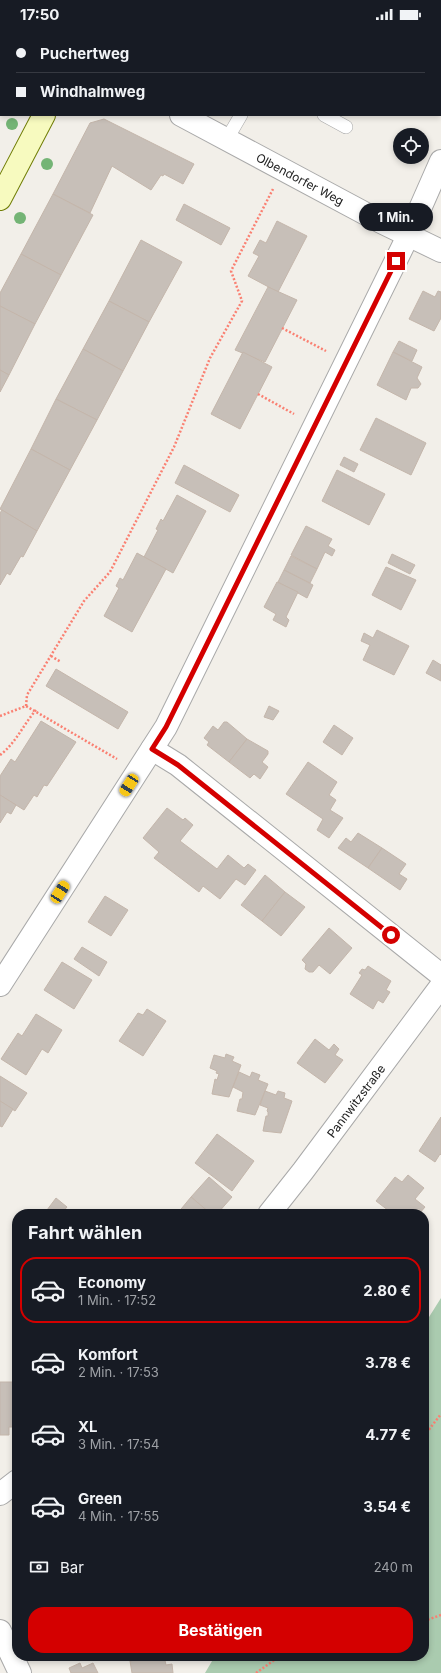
<!DOCTYPE html>
<html lang="de">
<head>
<meta charset="utf-8">
<style>
  body { margin:0; font-family:Inter,sans-serif; background:#242831; color:#f1f3f6; height:100vh; display:flex; flex-direction:column; font-size:15px; white-space:nowrap }
  * { box-sizing:border-box; margin:0 }
  p { font-size:13px; color:#9ea1a6 }
  .icon { flex:none; width:22px; height:22px; fill:none; stroke:currentColor; stroke-width:2; stroke-linecap:round; stroke-linejoin:round }
  .map { position:relative; flex:1; overflow:hidden }
  .panel { position:absolute; left:12px; top:1181px; width:417px; height:452px; display:flex; flex-direction:column; background:#171b24; border-radius:16px; box-shadow:0 2px 6px #0003 }
  .panel>* { flex:none }
  .banner { position:absolute; left:0px; top:0px; width:441px; height:88px; box-shadow:0 2px 6px #0003; display:grid; align-content:center; height:88px; padding:0 16px; background:#171b24 }
  .controls { position:absolute; left:393px; top:100px; display:grid; gap:8px }
  .controls a { display:grid; place-items:center; width:36px; height:36px; border-radius:50%; background:#171b24; box-shadow:0 2px 6px #0003; font-size:20px }
  .end { position:absolute; width:18px; height:18px; margin:-9px; border:5px solid #d40000; background:#fff; box-shadow:0 0 0 2px #fff }
  .from { border-radius:50% }
  .bubble { position:absolute; height:28px; border-radius:14px; background:#171b24; box-shadow:0 2px 6px #0003; font-size:13px; font-weight:700; line-height:28px; text-align:center }
  .car { position:absolute; width:12px; height:24px; margin:-12px -6px; border-radius:5px; box-shadow:0 0 3px 1px #0007; background:linear-gradient(#f5c518 24%,#345 0 40%,#f5c518 0 76%,#345 0 86%,#f5c518 0) }
  .banner b { display:flex; align-items:center; gap:14px; height:38px; font-size:15px }
  .banner b+b { border-top:1px solid #363941 }
  .banner i { width:10px; height:10px; background:#f1f3f6 }
  ul { padding:0; list-style:none }
  li { display:flex; align-items:center; gap:12px; height:66px; margin:0 8px 6px; padding:0 8px; border:2px solid transparent; border-radius:16px }
  li div { flex:1 }
  li b { display:block; font-size:15px }
  li em { font-style:normal; font-weight:700 }
  li.selected { border-color:#d40000 }
  li>.icon { width:36px; height:36px; stroke-width:1.5 }
  h2 { padding:0 16px; font-size:18px; line-height:48px }
  .pay { display:flex; align-items:center; gap:10px; height:44px; padding:0 16px; font-size:15px }
  .pay p { margin-inline-start:auto }
  .primary-button { display:flex; gap:8px; margin-top:auto; padding:8px 16px }
  .primary-button a { flex:1; height:46px; border-radius:16px; background:#d40000; color:#fff; font-size:16px; font-weight:700; line-height:46px; text-align:center }
  .status { display:flex; justify-content:space-between; align-items:center; height:28px; padding:0 20px; background:#171b24; direction:ltr }
  .status svg { height:11px; fill:currentColor }
  .map>svg:first-child { display:block }
</style>
</head>
<body>
<div class="status"><b>17:50</b><svg viewBox="0 0 49 12"><path d="M0 12V9h3v3zM5 12V6h3v6zM10 12V3h3v9zM15 12V0h3v12zM26 1h20v11H26zM47 4h2v5h-2z"/></svg></div>
<div class="map">
<svg width="441" height="1645" viewBox="0 0 441 1645">
  <rect width="100%" height="100%" fill="#f2efe9"/>
  <polygon fill="#aacbaf" points="441,1270 441,1645 205,1645 215,1628 424,1628 424,1297"/>
  <g fill="#c7bfb8" stroke="#c4b6ab">
    <polygon points="373,0 415,0 414,1"/>
    <polygon points="104,91 194,136 183,156 164,146 163,148 161,147 151,162 112,138 90,185 53,166 90,95"/>
    <polygon points="53,166 93,187 61,247 21,226"/>
    <polygon points="184,176 230,200 221,217 176,192"/>
    <polygon points="277,193 307,208 278,264 248,248 259,228 253,225 260,212 266,215"/>
    <polygon points="141,212 182,234 149,294 109,273"/>
    <polygon points="21,226 61,247 35,296 0,278 0,265"/>
    <polygon points="268,259 297,272 265,334 235,322"/>
    <polygon points="423,263 435,269 438,263 441,264 441,290 434,303 409,291"/>
    <polygon points="109,273 149,294 123,343 83,321"/>
    <polygon points="0,278 35,296 9,347 0,342"/>
    <polygon points="399,313 417,322 412,333 393,324"/>
    <polygon points="83,321 123,343 97,392 56,371"/>
    <polygon points="243,324 272,339 240,401 211,386"/>
    <polygon points="393,324 422,339 417,350 421,356 418,360 411,360 406,372 377,357"/>
    <polygon points="0,342 9,347 0,364"/>
    <polygon points="56,371 97,392 70,442 31,421"/>
    <polygon points="376,390 426,415 411,447 360,422"/>
    <polygon points="31,421 70,442 37,503 0,481"/>
    <polygon points="344,429 358,436 354,444 340,437"/>
    <polygon points="184,437 239,467 230,484 175,455"/>
    <polygon points="337,442 385,466 369,497 322,473"/>
    <polygon points="177,467 206,483 173,545 144,529 158,502 156,501 161,491 163,493"/>
    <polygon points="2,482 37,503 23,529 21,528 10,547 7,545 0,557 0,485"/>
    <polygon points="306,498 332,511 328,518 335,522 332,528 325,524 317,541 291,527"/>
    <polygon points="137,525 166,541 132,604 104,588 119,560 116,558 120,550 123,552"/>
    <polygon points="392,526 415,537 410,546 388,535"/>
    <polygon points="291,528 317,541 310,555 284,542"/>
    <polygon points="386,539 416,552 401,582 372,567"/>
    <polygon points="284,542 313,557 307,570 278,554"/>
    <polygon points="277,554 298,564 286,589 289,592 286,599 273,592 276,586 264,579"/>
    <polygon points="377,602 409,618 394,647 363,632 370,617 361,613 364,605 373,610"/>
    <polygon points="433,632 441,637 441,653 426,645"/>
    <polygon points="56,641 128,684 118,701 46,658"/>
    <polygon points="269,678 279,683 273,692 264,689"/>
    <polygon points="41,693 76,714 47,758 44,757 37,769 34,767 24,782 0,767 0,748 11,731 15,734"/>
    <polygon points="224,694 227,694 247,711 229,734 207,717 209,714 204,710 213,698 218,702"/>
    <polygon points="334,697 353,710 342,727 323,714"/>
    <polygon points="247,711 268,723 268,726 262,734 268,739 260,751 254,746 250,750 229,734"/>
    <polygon points="308,734 337,754 329,767 336,772 330,782 343,790 329,810 317,802 323,791 286,766"/>
    <polygon points="0,767 16,777 11,786 7,784 0,795"/>
    <polygon points="167,780 183,792 185,790 193,797 180,813 217,841 228,827 244,840 248,836 256,842 245,857 236,851 220,871 203,858 199,864 154,830 159,824 143,810"/>
    <polygon points="358,805 382,820 368,840 338,820 346,810 351,814"/>
    <polygon points="382,820 406,836 399,846 407,851 400,862 368,840"/>
    <polygon points="265,847 285,864 262,893 241,877"/>
    <polygon points="285,864 305,879 281,908 262,893"/>
    <polygon points="105,868 128,882 111,908 88,894"/>
    <polygon points="329,900 352,920 330,946 319,937 313,944 309,944 305,941 306,936 302,932"/>
    <polygon points="82,919 107,934 99,948 74,931"/>
    <polygon points="62,934 92,952 74,981 44,962"/>
    <polygon points="368,938 391,953 386,962 390,964 383,975 378,972 373,981 350,966 362,947 359,945 362,941 365,942"/>
    <polygon points="147,981 166,993 143,1028 119,1013 138,985 143,987"/>
    <polygon points="36,986 62,1002 48,1025 42,1021 26,1047 1,1031 18,1005 22,1008"/>
    <polygon points="315,1011 329,1022 334,1016 339,1021 335,1027 343,1032 325,1055 297,1035"/>
    <polygon points="226,1026 234,1029 232,1033 241,1037 229,1069 212,1066 215,1051 217,1052 219,1046 216,1045 217,1043 210,1040 214,1027 225,1030"/>
    <polygon points="239,1044 250,1049 252,1044 260,1047 258,1052 268,1056 255,1087 237,1083 240,1071 242,1071 243,1064 233,1059"/>
    <polygon points="0,1048 27,1065 15,1083 0,1073"/>
    <polygon points="265,1063 276,1067 278,1063 285,1065 284,1070 292,1073 281,1105 263,1103 266,1088 268,1088 268,1084 267,1083 268,1080 260,1077"/>
    <polygon points="0,1073 13,1081 2,1099 0,1098"/>
    <polygon points="441,1089 441,1127 440,1126 435,1134 419,1123"/>
    <polygon points="217,1106 254,1133 232,1163 195,1135"/>
    <polygon points="408,1147 424,1160 415,1171 425,1179 419,1186 393,1186 376,1173 395,1149 402,1154"/>
    <polygon points="209,1149 232,1169 217,1186 211,1186 191,1169"/>
    <polygon points="191,1169 211,1186 177,1186"/>
    <polygon points="56,1170 67,1179 61,1186 52,1186 47,1182"/>
    <polygon points="0,1354 17,1354 17,1399 9,1399 9,1407 0,1407"/>
    <polygon points="155,1628 164,1628 166,1637 172,1636 173,1645 132,1645 130,1633"/>
    <polygon points="80,1635 82,1640 93,1635 98,1645 71,1645 69,1640"/>
  </g>
  <g fill="none" stroke-linecap="round" stroke-linejoin="round">
    <g stroke="#a9a9a9" stroke-width="14">
      <g id="service">
        <polyline points="8,1 9,0"/>
        <polyline points="0,17 1,15"/>
        <polyline points="324,87 346,99"/>
        <polyline points="227,111 241,87"/>
      </g>
    </g>
    <g stroke="#a9a9a9" stroke-width="24">
      <g id="minor">
        <polyline points="181,87 381,194 441,223"/>
        <polyline points="152,721 178,737 441,947"/>
        <polyline points="0,957 166,699 408,208 441,133"/>
        <polyline points="269,1186 303,1143 441,958"/>
        <polyline points="0,1466 17,1453"/>
        <polyline points="0,1603 20,1645"/>
      </g>
    </g>
    <g stroke="#707d05" stroke-width="24">
      <g id="secondary">
        <polyline points="90,1 90,0"/>
        <polyline points="0,171 44,87"/>
      </g>
    </g>
    <g stroke="#fa8072" stroke-width="2.5" stroke-dasharray="2 2" stroke-linecap="butt">
      <polyline points="427,1 428,0"/>
      <polyline points="282,300 326,323"/>
      <polyline points="258,366 294,386"/>
      <polyline points="51,628 61,634"/>
      <polyline points="26,678 27,667 84,573 110,544 174,419 210,330 242,273 231,243 273,161"/>
      <polyline points="0,688 26,678 117,731"/>
      <path d="M 0,727 C 16,715 23,697 36,682"/>
      <polyline points="424,1408 441,1386"/>
      <polyline points="424,1593 441,1587"/>
      <polyline points="256,1645 280,1628"/>
    </g>
    <use href="#service" stroke="#fff" stroke-width="13"/>
    <use href="#minor" stroke="#fff" stroke-width="22"/>
    <use href="#secondary" stroke="#f7fabf" stroke-width="22"/>
  </g>
  <g fill="#74b475">
    <circle cx="12" cy="96" r="6"/>
    <circle cx="47" cy="136" r="6"/>
    <circle cx="20" cy="190" r="6"/>
  </g>
  <g fill="none" stroke-linecap="round" stroke-linejoin="round">
    <polyline stroke="#d40000" stroke-width="5" points="391,907 178,737 152,721 166,699 396,233"/>
  </g>
  <g text-anchor="middle" dominant-baseline="central" stroke-width="3.5" stroke-linejoin="round" paint-order="stroke">
    <g font-size="12" fill="#222" stroke="#fff">
      <text transform="translate(300 151) rotate(28)">Olbendorfer Weg</text>
      <text transform="translate(356 1073) rotate(-53)">Pannwitzstraße</text>
    </g>
  </g>
</svg>
<div class="controls">
<a><svg class="icon" aria-label="locate" viewBox="0 0 24 24"><circle cx="12" cy="12" r="6"/><path d="M12 2v4M12 18v4M2 12h4M18 12h4"/></svg></a>
</div>
<i class="end from" style="left:391px;top:907px"></i>
<i class="end" style="left:396px;top:233px"></i>
<div class="bubble" style="left:359px;top:175px;width:74px">1 Min.</div>
<i class="car" style="left:129px;top:757px;rotate:213deg"></i>
<i class="car" style="left:60px;top:864px;rotate:33deg"></i>
<div class="banner">
<b><i class="from"></i>Puchertweg</b>
<b><i></i>Windhalmweg</b>
</div>
<section class="panel">
<h2>Fahrt wählen</h2>
<ul>
<li class="selected"><svg class="icon" aria-label="car" viewBox="0 0 24 24"><path d="M5 17H2v-5l4-1 3-4h7l3 4 3 1v5h-3M9 17h6M6 11h13"/><circle cx="7" cy="17" r="2"/><circle cx="17" cy="17" r="2"/></svg><div><b>Economy</b><p>1 Min. · 17:52</p></div><em>2.80 €</em></li>
<li><svg class="icon" aria-label="car" viewBox="0 0 24 24"><path d="M5 17H2v-5l4-1 3-4h7l3 4 3 1v5h-3M9 17h6M6 11h13"/><circle cx="7" cy="17" r="2"/><circle cx="17" cy="17" r="2"/></svg><div><b>Komfort</b><p>2 Min. · 17:53</p></div><em>3.78 €</em></li>
<li><svg class="icon" aria-label="car" viewBox="0 0 24 24"><path d="M5 17H2v-5l4-1 3-4h7l3 4 3 1v5h-3M9 17h6M6 11h13"/><circle cx="7" cy="17" r="2"/><circle cx="17" cy="17" r="2"/></svg><div><b>XL</b><p>3 Min. · 17:54</p></div><em>4.77 €</em></li>
<li><svg class="icon" aria-label="car" viewBox="0 0 24 24"><path d="M5 17H2v-5l4-1 3-4h7l3 4 3 1v5h-3M9 17h6M6 11h13"/><circle cx="7" cy="17" r="2"/><circle cx="17" cy="17" r="2"/></svg><div><b>Green</b><p>4 Min. · 17:55</p></div><em>3.54 €</em></li>
</ul>
<div class="pay"><svg class="icon" aria-label="cash" viewBox="0 0 24 24"><path d="M3 7h18v10H3z"/><circle cx="12" cy="12" r="2"/></svg>Bar<p>240 m</p></div>
<div class="primary-button"><a>Bestätigen</a></div>
</section>
</div>
</body>
</html>
